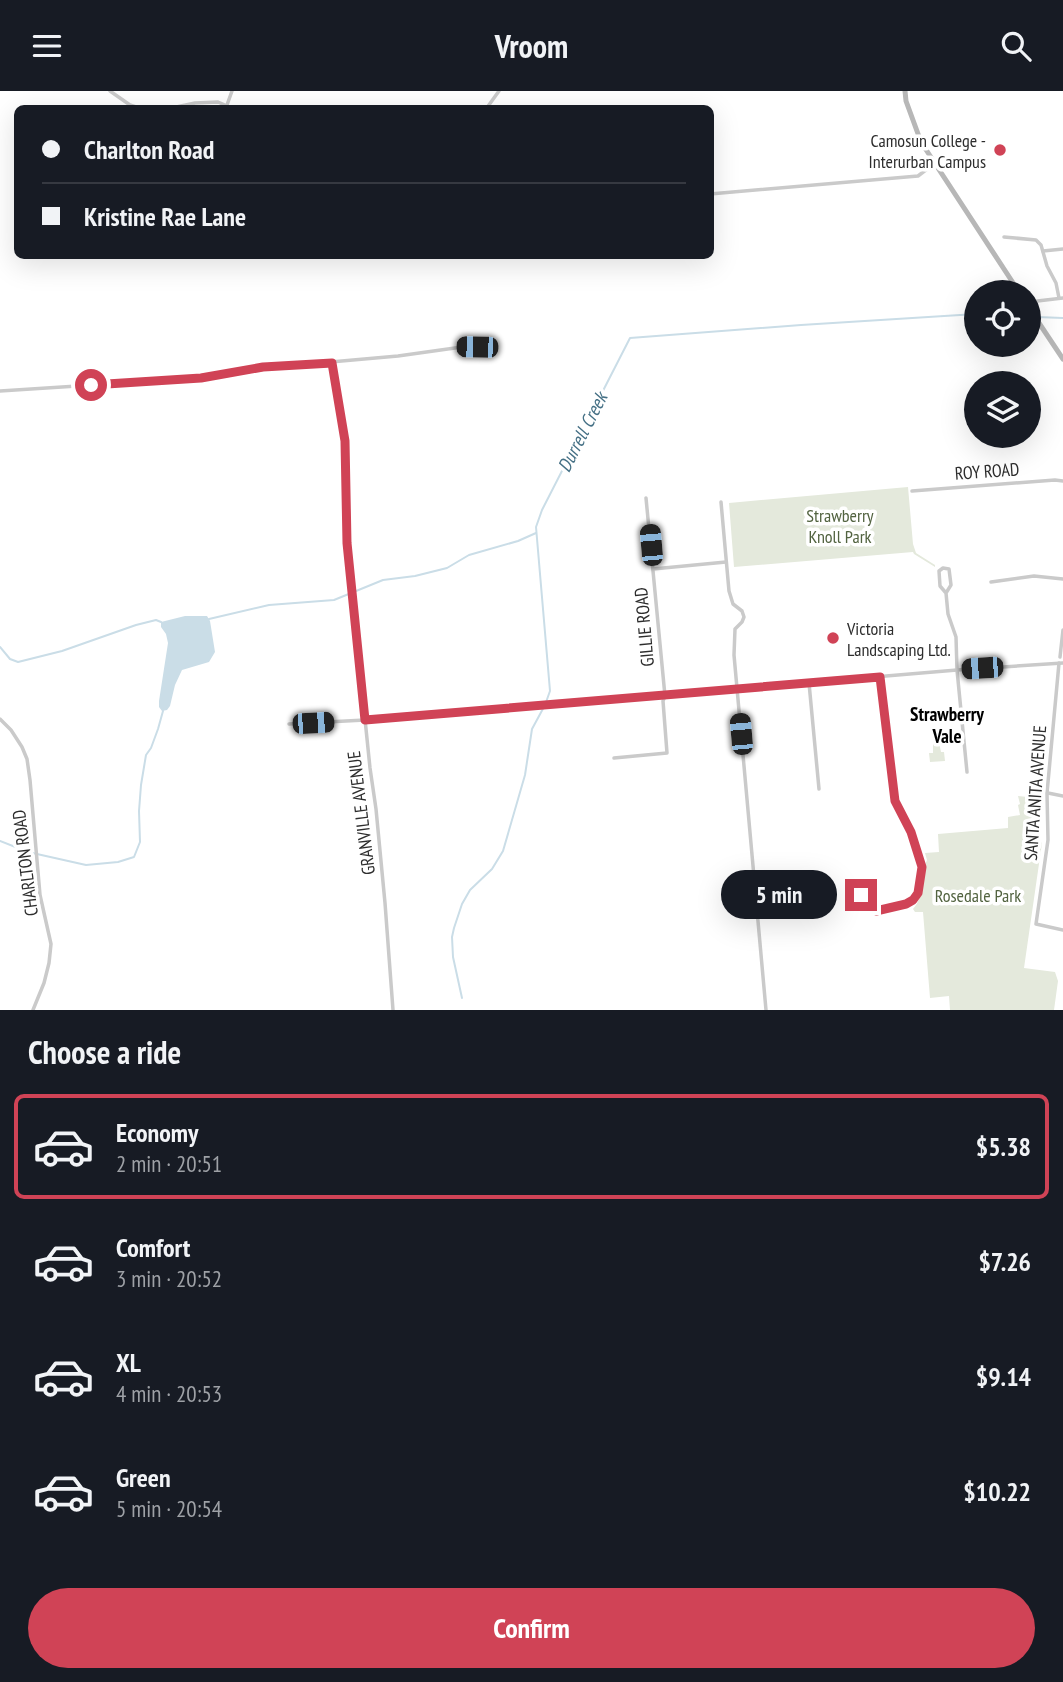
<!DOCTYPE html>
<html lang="en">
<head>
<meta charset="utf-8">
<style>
  body { margin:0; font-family:"PT Sans Narrow",sans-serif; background:#20242c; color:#f1f3f6; height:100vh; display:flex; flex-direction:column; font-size:26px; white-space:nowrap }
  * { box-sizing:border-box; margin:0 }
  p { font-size:23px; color:#9ea1a6 }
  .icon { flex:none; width:38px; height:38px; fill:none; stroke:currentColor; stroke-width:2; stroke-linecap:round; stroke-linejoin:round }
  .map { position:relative; height:919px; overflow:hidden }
  .panel { display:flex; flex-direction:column; background:#171b24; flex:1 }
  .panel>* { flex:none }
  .hud { position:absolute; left:14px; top:14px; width:700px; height:154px; border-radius:10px; box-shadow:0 7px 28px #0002; display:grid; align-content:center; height:154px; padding:0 28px; background:#171b24 }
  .buttons { position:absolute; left:964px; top:189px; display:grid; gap:14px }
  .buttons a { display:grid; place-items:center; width:77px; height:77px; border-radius:50%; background:#171b24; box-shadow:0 7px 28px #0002; font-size:35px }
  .end { position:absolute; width:32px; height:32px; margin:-16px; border:9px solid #d04356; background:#fff; box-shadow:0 0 0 4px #fff }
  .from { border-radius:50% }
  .bubble { position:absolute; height:49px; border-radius:24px; background:#171b24; box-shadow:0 7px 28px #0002; font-size:23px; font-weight:700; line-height:49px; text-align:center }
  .car { position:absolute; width:21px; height:42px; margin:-21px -10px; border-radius:9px; box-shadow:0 0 5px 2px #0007; background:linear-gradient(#222 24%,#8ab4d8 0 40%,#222 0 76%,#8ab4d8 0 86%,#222 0) }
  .hud b { display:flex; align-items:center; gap:24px; height:66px; font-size:26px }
  .hud b+b { border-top:2px solid #363941 }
  .hud i { width:18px; height:18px; background:#f1f3f6 }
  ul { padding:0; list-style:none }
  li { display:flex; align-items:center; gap:21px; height:105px; margin:0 14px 10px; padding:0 14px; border:4px solid transparent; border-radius:10px }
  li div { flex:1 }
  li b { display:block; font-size:26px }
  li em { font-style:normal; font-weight:700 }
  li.selected { border-color:#d04356 }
  li>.icon { width:63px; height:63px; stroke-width:1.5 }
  h2 { padding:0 28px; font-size:32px; line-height:84px }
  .action { display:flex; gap:14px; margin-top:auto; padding:14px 28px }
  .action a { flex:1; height:80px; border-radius:42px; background:#d04356; color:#fff; font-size:28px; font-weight:700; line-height:80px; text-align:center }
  header { display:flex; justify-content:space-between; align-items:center; height:91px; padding:0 28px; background:#171b24; font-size:32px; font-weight:700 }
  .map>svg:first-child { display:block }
</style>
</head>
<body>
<header><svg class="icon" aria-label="menu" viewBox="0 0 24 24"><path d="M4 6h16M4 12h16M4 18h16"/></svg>Vroom<svg class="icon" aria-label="search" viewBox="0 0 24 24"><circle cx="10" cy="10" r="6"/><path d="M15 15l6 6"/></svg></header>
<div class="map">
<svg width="1063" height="919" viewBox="0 0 1063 919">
  <rect width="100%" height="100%" fill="#fff"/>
  <g fill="#e4e9dc">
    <polygon points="908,396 913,453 916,462 935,474 935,476 914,463 913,461 734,476 729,412"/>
    <polygon points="939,651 941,661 944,661 945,670 930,671 929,662 933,662 933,652"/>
    <path d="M 1018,705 L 1037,707 L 1034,723 L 1039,723 L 1036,745 L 1042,752 L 1024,877 L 1055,881 L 1058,890 L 1054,919 L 950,919 L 949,905 L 930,907 L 923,821 L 915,821 L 913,818 C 926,804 920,784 927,769 L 925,762 L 939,761 L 938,743 L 1008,737 L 1008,726 L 1020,724 L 1018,714 L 1020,713 Z"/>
  </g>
  <polygon fill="#cadde7" points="185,525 207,525 210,530 215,561 209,571 182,579 175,594 170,615 167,619 162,620 159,616 159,610 168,552 166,543 161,536 161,531"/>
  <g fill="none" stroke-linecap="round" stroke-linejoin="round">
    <g stroke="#cadde7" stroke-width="2">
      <polyline points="1037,226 1063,227"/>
      <polyline points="209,528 269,514 334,509 383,489 415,485 447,477 469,464 518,450 536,442"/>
      <polyline points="0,556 10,568 18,571 62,560 136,534 156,529 161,531"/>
      <polyline points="0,750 28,761 86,774 118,771 134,766 140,751 139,720 141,694 146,664 151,657 158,638 163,620"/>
      <polyline points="462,907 453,866 452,846 454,837 462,813 470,799 492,778 503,760 525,684 532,638 545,614 550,600 536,436 542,419 630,247 801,234 976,223"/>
    </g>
    <g stroke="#cacaca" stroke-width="3.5">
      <polyline points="110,0 130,14 142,18"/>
      <polyline points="227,14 232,0"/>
      <polyline points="167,18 195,12 218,11 234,18"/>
      <polyline points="486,18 499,0"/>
      <polyline points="710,103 918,85 935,72"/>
      <polyline points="1004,146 1036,149 1041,154 1047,175 1056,192 1059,207"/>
      <polyline points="1043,160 1063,158"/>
      <polyline points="1029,211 1063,207"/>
      <polyline points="332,272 345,350 347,452 370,677 376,718 385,812 393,919"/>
      <polyline points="0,300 201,287 263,277 398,265 462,256 491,256"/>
      <polyline points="912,400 1055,389 1063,390"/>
      <polyline points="721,411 729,500 733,513 742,520 744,526 742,531 735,538 734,564 766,919"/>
      <polyline points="653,478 726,471"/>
      <polyline points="991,491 1034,485 1063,488"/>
      <polyline points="946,502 940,495 939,480 943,477 949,478 951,494 946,502 948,523 956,546 957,579 967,681"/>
      <polyline points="1060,566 1063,539"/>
      <polyline points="1059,572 1047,702 1048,749 1036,833 1063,839"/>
      <polyline points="809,592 819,698"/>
      <polyline points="0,628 11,639 22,656 27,668 30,689 40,804 51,853 49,872 44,892 33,919"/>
      <polyline points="289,633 365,629 957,579 1063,572"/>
      <polyline points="614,667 667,662 663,610 665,605 646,407"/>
      <polyline points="1048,702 1063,705"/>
      <polyline points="861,804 876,820 906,813 913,809 918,802 922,776 911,741 895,710 879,586"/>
    </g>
    <g stroke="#b7b7b7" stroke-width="5">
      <polyline points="905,0 906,10 921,51 1019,201"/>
      <polyline points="1029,217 1063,268"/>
    </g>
  </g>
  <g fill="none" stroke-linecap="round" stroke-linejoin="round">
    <polyline stroke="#d04356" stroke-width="9" points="91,294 201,287 263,276 332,272 345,350 347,452 365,629 880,586 895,710 911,741 922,776 918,802 913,809 906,813 876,820 861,804"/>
  </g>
  <g fill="#d04356" stroke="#fff" stroke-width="2.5">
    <circle cx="1000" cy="59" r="7"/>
    <circle cx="833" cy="547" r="7"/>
  </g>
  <g text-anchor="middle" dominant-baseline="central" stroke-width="7" stroke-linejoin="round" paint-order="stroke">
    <g font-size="18" fill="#2d2d2d" stroke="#fff" text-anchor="end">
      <text x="986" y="49">Camosun College -<tspan x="986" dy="21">Interurban Campus</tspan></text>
      <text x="847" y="537" text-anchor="start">Victoria<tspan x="847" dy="21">Landscaping Ltd.</tspan></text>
    </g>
    <g font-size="18" fill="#2d2d2d" stroke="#fff">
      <text transform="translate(987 380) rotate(-4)">ROY ROAD</text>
      <text transform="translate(644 536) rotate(-95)">GILLIE ROAD</text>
      <text transform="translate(1035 702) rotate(-86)">SANTA ANITA AVENUE</text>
      <text transform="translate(361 722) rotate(-97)">GRANVILLE AVENUE</text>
      <text transform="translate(25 772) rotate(-97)">CHARLTON ROAD</text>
    </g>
    <g font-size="18" fill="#526340" stroke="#fff">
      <text x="840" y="424">Strawberry<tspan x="840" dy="21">Knoll Park</tspan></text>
      <text x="978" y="804">Rosedale Park</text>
    </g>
    <g font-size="19" font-style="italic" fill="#457085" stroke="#fff">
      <text transform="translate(582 341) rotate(-63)">Durrell Creek</text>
    </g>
    <g font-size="19" font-weight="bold" fill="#000" stroke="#fff">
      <text x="947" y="623">Strawberry<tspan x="947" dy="22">Vale</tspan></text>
    </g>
  </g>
</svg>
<div class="buttons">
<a><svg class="icon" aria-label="locate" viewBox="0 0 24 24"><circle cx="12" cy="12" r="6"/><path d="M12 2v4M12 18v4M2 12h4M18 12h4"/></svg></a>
<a><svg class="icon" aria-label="layers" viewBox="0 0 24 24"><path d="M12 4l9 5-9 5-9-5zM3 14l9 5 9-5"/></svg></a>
</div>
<i class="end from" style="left:91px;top:294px"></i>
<i class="end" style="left:861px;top:804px"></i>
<div class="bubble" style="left:721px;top:779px;width:116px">5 min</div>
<i class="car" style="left:477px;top:256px;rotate:271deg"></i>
<i class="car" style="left:651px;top:454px;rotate:355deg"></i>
<i class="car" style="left:982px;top:577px;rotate:266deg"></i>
<i class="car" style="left:313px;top:632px;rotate:87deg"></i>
<i class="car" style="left:741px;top:643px;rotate:355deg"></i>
<div class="hud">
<b><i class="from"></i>Charlton Road</b>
<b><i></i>Kristine Rae Lane</b>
</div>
</div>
<section class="panel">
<h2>Choose a ride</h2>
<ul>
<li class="selected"><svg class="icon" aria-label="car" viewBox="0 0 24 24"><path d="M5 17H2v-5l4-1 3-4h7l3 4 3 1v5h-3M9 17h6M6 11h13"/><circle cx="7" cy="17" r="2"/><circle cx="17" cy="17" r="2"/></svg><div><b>Economy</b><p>2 min · 20:51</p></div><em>$5.38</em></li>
<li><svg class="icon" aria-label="car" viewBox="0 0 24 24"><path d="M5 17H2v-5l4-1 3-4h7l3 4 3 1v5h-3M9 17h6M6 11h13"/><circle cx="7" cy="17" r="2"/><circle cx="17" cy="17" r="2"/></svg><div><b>Comfort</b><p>3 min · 20:52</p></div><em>$7.26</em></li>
<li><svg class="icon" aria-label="car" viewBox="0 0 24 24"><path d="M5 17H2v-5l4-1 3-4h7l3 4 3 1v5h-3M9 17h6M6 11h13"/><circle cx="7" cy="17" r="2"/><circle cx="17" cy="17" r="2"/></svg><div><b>XL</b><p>4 min · 20:53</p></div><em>$9.14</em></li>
<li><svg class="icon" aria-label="car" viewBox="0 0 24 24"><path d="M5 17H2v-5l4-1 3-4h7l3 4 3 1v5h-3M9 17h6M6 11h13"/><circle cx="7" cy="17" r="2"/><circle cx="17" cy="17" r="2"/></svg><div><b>Green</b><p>5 min · 20:54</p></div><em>$10.22</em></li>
</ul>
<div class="action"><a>Confirm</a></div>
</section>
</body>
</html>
